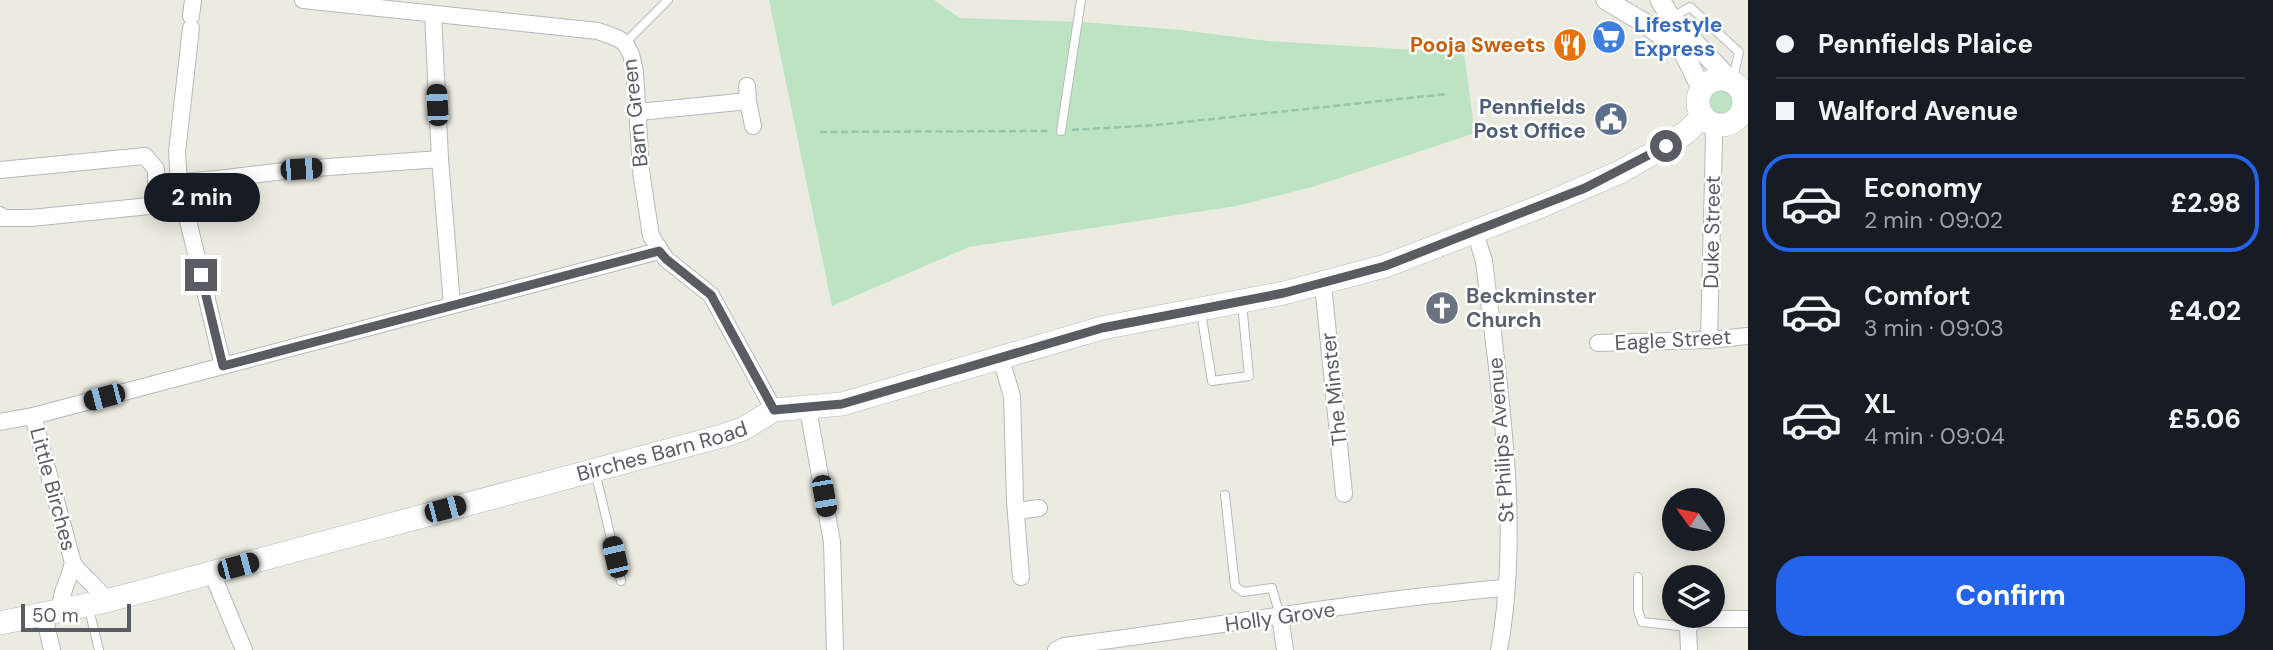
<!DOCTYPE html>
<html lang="en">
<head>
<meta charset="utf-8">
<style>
  body { margin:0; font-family:"DM Sans",sans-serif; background:#20242c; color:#f1f3f6; height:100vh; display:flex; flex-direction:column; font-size:26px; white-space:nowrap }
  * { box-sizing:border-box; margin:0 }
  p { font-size:23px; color:#9ea1a6 }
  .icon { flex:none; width:38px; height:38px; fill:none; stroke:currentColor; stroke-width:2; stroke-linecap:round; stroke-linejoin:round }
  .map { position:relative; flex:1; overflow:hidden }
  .panel { display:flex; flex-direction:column; background:#171b24; width:525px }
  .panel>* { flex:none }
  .guide { display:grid; align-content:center; height:154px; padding:0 28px; background:#171b24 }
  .needle { width:46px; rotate:303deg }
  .buttons { position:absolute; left:1662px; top:488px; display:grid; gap:14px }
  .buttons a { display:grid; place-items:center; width:63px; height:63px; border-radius:50%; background:#171b24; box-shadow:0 4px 18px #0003; font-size:35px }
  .scale { position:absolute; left:21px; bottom:18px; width:110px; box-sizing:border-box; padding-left:7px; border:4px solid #595c62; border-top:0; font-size:19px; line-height:24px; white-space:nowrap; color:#595c62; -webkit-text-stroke:5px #fff; paint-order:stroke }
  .end { position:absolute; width:32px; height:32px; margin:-16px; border:9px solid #595c62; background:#fff; box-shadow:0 0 0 4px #fff }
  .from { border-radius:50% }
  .bubble { position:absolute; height:49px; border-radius:24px; background:#171b24; box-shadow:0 4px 18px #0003; font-size:23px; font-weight:800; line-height:49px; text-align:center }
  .car { position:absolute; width:21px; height:42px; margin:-21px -10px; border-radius:9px; box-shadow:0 0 5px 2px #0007; background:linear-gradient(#222 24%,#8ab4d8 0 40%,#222 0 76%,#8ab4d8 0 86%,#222 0) }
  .guide b { display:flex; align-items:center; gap:24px; height:66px; font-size:26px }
  .guide b+b { border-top:2px solid #363941 }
  .guide i { width:18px; height:18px; background:#f1f3f6 }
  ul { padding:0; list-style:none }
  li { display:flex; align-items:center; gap:21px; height:98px; margin:0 14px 10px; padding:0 14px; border:4px solid transparent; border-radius:28px }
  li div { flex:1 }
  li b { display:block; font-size:26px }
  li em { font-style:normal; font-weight:800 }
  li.selected { border-color:#2563eb }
  li>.icon { width:63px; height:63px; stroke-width:1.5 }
  .button { display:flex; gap:14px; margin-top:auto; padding:14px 28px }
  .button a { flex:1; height:80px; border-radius:28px; background:#2563eb; color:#fff; font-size:28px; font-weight:800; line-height:80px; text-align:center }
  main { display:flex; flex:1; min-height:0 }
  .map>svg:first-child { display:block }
</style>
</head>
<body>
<main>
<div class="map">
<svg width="1748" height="650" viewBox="0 0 1748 650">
  <rect width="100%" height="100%" fill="#ecebe1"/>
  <g fill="#bde4c2">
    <polygon points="769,0 934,0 960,18 1082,22 1181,30 1268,41 1464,53 1475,133 1312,187 1236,206 969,247 832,306"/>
    <circle cx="1720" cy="101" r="16"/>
  </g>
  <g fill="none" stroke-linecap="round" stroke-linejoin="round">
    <g stroke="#b6b8be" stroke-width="10">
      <g id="service">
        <polyline points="1671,18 1690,7 1739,52 1733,78"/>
        <polyline points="625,43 668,0"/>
        <polyline points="1061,131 1081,0"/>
        <polyline points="1201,312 1212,381 1249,376 1242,304"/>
        <polyline points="595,471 621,581"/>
        <polyline points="1225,495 1235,586 1243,592 1272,588 1280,616"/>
        <polyline points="1638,577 1638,610 1642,622 1688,627"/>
        <polyline points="88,605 99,650"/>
      </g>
    </g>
    <g stroke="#b6b8be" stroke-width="18">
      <g id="minor">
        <polyline points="303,0 598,31 617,38 625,43 631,54 635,72 641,171 651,236 666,259 711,295 774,410"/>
        <polyline points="433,14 440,159 452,305"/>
        <polyline points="191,16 193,0"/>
        <polyline points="191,28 177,152 179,183 223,366"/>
        <polyline points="748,101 753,126"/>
        <polyline points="639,112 748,101 747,86"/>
        <polyline points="0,170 145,156 156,169 156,184"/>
        <polyline points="0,215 2,218 31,218 149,206 157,196 156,184 218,179 301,169 440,159"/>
        <path d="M 1475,232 L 1484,261 C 1499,386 1522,525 1499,650"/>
        <polyline points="1323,284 1344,494"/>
        <polyline points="1709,340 1714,139 1713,123"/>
        <polyline points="1598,343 1709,340 1748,336"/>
        <polyline points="1000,356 1012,396 1015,501 1021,577"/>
        <polyline points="808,409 832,542 835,650"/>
        <path d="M 33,416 L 73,563 C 82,577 97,585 106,601"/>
        <polyline points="0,422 33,416 659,251"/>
        <polyline points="1017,511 1039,508"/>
        <polyline points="212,573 244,650"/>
        <path d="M 60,611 C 60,593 69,580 73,563"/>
        <polyline points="44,615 52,650"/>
        <polyline points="1280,616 1285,650"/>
        <path d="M 1056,650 L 1064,646 C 1211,628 1358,600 1505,588"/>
        <polyline points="1689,650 1688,627 1696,619 1748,619"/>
      </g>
    </g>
    <g stroke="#b6b8be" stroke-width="21">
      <g id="tertiary">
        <polyline points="1606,0 1646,24 1681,51"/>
        <polyline points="1660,0 1671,18 1732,82"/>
        <polyline points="1677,39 1702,90"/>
      </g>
    </g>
    <g stroke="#b7b9c0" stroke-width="24">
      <g id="secondary">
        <circle cx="1721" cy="102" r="23"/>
        <path id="s1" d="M 0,623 L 106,601 L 722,436 L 743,429 L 774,410 L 842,404 L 1102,328 L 1284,293 L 1385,266 L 1539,207 L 1620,172 L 1666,146 L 1688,131 L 1702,116"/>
      </g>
    </g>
    <g stroke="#96c5a9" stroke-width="2.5" stroke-dasharray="7 3.5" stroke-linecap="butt">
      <polyline points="1072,130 1156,125 1446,94"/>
      <polyline points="820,132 1051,131"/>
    </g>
    <use href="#service" stroke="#fff" stroke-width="8"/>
    <use href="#minor" stroke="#fff" stroke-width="16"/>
    <use href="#tertiary" stroke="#fff" stroke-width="19"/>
    <use href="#secondary" stroke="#fff" stroke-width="23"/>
  </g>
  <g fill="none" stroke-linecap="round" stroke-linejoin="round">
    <polyline stroke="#595c62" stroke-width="9" points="201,275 223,366 659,251 666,259 711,295 774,410 842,404 1102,328 1284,293 1385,266 1585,188 1666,146"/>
  </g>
  <defs>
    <g id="supermarket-disc" transform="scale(1.75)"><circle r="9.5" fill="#3f7fe0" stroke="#fff"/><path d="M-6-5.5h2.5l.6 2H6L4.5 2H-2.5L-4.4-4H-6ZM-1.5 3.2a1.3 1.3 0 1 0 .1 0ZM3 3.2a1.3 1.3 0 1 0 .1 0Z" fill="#fff"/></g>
    <g id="restaurant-disc" transform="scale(1.75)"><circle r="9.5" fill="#e8710a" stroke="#fff"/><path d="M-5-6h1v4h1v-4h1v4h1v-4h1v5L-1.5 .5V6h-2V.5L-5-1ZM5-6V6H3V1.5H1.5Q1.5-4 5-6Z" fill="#fff"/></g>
    <g id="civic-disc" transform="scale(1.75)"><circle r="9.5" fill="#5c6f8a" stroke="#fff"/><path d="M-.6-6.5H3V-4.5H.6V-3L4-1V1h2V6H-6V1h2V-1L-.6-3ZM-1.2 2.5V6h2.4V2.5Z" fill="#fff"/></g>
    <g id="church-disc" transform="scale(1.75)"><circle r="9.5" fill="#6b7280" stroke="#fff"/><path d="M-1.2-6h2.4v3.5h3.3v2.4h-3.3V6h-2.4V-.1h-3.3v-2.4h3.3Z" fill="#fff"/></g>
  </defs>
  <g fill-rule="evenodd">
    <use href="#supermarket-disc" x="1609" y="37"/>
    <use href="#restaurant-disc" x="1570" y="45"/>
    <use href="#civic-disc" x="1611" y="119"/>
    <use href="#church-disc" x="1442" y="308"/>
  </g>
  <g text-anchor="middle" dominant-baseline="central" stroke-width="5" stroke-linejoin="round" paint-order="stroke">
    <g font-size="21" font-weight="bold" fill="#366cbe" stroke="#fff" text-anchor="start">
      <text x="1634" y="25">Lifestyle<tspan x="1634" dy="24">Express</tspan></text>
    </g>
    <g font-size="21" font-weight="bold" fill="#c56008" stroke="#fff" text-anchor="end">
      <text x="1546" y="45">Pooja Sweets</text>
    </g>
    <g font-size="21" font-weight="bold" fill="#4e5e75" stroke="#fff" text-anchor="end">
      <text x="1586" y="107">Pennfields<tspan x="1586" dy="24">Post Office</tspan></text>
    </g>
    <g font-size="21" fill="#595c62" stroke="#fff">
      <text transform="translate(635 113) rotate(-96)">Barn Green</text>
      <text transform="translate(1712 232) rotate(-89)">Duke Street</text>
      <text transform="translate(1673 340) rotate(-3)">Eagle Street</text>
      <text transform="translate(1334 389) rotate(-96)">The Minster</text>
      <text transform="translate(1501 440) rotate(-94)">St Philips Avenue</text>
      <text stroke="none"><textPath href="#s1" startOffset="684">Birches Barn Road</textPath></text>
      <text transform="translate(53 489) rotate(75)">Little Birches</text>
      <text transform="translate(1280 617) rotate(-8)">Holly Grove</text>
    </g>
    <g font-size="21" font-weight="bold" fill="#5b616d" stroke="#fff" text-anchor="start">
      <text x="1466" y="296">Beckminster<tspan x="1466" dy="24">Church</tspan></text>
    </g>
  </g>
</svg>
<div class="buttons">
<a><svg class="needle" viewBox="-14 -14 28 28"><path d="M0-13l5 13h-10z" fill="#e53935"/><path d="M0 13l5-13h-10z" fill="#9ea1a6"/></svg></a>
<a><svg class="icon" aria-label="layers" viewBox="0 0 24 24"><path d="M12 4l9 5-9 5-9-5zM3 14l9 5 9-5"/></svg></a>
</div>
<div class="scale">50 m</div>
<i class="end from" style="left:1666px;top:146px"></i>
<i class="end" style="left:201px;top:275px"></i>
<div class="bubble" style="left:144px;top:173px;width:116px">2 min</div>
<i class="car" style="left:437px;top:105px;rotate:357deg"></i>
<i class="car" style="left:301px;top:169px;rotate:86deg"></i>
<i class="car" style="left:104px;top:397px;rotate:255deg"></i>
<i class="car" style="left:824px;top:496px;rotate:170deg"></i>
<i class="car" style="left:445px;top:509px;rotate:75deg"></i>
<i class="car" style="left:615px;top:557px;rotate:347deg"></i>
<i class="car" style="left:238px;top:566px;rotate:75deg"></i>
</div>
<section class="panel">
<div class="guide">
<b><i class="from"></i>Pennfields Plaice</b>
<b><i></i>Walford Avenue</b>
</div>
<ul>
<li class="selected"><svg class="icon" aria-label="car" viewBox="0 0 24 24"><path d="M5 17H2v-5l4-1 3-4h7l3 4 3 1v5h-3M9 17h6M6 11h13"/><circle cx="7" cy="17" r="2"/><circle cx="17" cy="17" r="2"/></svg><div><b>Economy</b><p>2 min · 09:02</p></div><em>£2.98</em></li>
<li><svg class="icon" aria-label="car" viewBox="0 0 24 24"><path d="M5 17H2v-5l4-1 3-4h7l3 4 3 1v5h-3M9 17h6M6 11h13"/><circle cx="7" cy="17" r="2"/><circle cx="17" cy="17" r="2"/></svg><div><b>Comfort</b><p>3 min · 09:03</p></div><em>£4.02</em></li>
<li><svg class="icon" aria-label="car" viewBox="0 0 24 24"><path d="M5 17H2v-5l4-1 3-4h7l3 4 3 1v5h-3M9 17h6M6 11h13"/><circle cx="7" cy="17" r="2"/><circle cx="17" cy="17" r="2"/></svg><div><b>XL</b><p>4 min · 09:04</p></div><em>£5.06</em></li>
</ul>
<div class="button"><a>Confirm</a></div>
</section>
</main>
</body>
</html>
